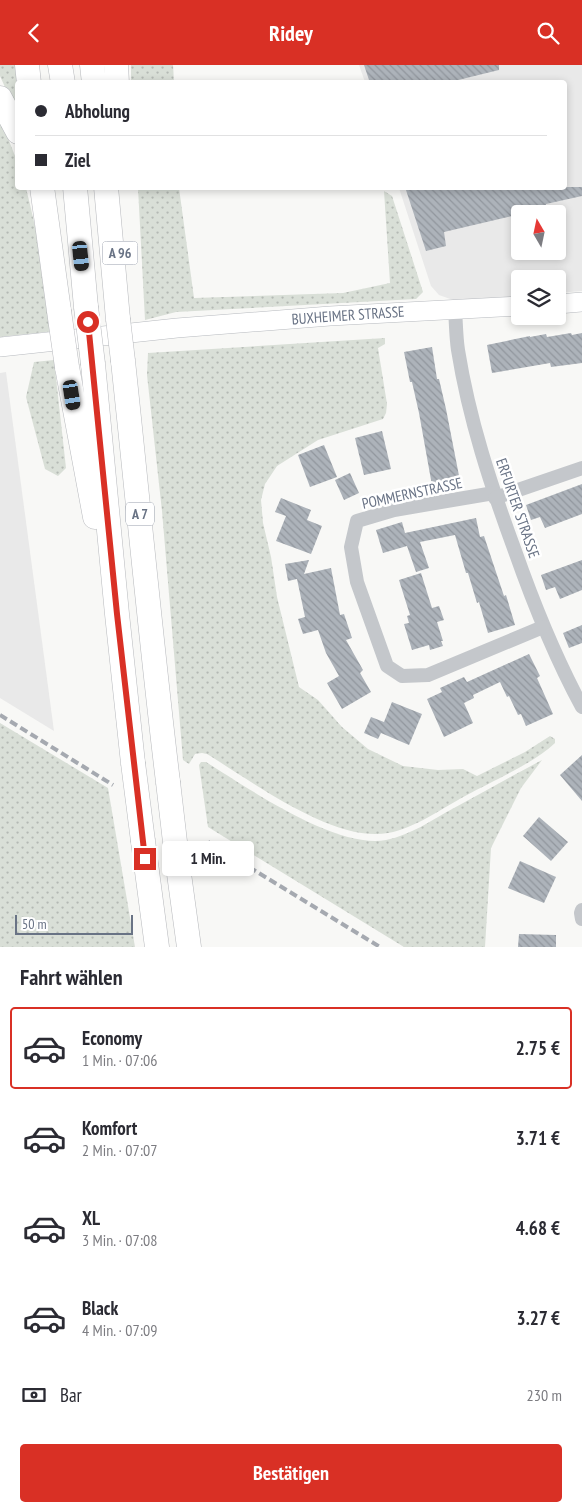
<!DOCTYPE html>
<html lang="de">
<head>
<meta charset="utf-8">
<style>
  body { margin:0; font-family:"PT Sans Narrow",sans-serif; background:#f2f2f3; color:#2b2b33; height:100vh; display:flex; flex-direction:column; font-size:19px; white-space:nowrap }
  * { box-sizing:border-box; margin:0 }
  p { font-size:16px; color:#7c7c81 }
  .icon { flex:none; width:28px; height:28px; fill:none; stroke:currentColor; stroke-width:2; stroke-linecap:round; stroke-linejoin:round }
  .map { position:relative; height:882px; overflow:hidden }
  .side { display:flex; flex-direction:column; background:#fff; flex:1 }
  .side>* { flex:none }
  .hud { position:absolute; left:15px; top:15px; width:552px; height:110px; border-radius:5px; box-shadow:0 2px 8px #0003; display:grid; align-content:center; height:110px; padding:0 20px; background:#fff }
  .needle { width:32px; rotate:351deg }
  .tools { position:absolute; left:511px; top:140px; display:grid; gap:10px }
  .tools a { display:grid; place-items:center; width:55px; height:55px; border-radius:5px; background:#fff; box-shadow:0 2px 8px #0003; font-size:25px }
  .scale { position:absolute; left:15px; bottom:12px; width:118px; box-sizing:border-box; padding-left:5px; border:2px solid #697385; border-top:0; font-size:14px; line-height:18px; white-space:nowrap; color:#697385; -webkit-text-stroke:4px #fff; paint-order:stroke }
  .end { position:absolute; width:22px; height:22px; margin:-11px; border:6px solid #d93025; background:#fff; box-shadow:0 0 0 2px #fff }
  .from { border-radius:50% }
  .bubble { position:absolute; height:35px; border-radius:5px; background:#fff; box-shadow:0 2px 8px #0003; font-size:16px; font-weight:600; line-height:35px; text-align:center }
  .car { position:absolute; width:15px; height:30px; margin:-15px -8px; border-radius:6px; box-shadow:0 0 4px 1px #0007; background:linear-gradient(#222 24%,#8ab4d8 0 40%,#222 0 76%,#8ab4d8 0 86%,#222 0) }
  .hud b { display:flex; align-items:center; gap:18px; height:48px; font-size:19px }
  .hud b+b { border-top:1px solid #e1e1e2 }
  .hud i { width:12px; height:12px; background:#2b2b33 }
  ul { padding:0; list-style:none }
  li { display:flex; align-items:center; gap:15px; height:82px; margin:0 10px 8px; padding:0 10px; border:2px solid transparent; border-radius:5px }
  li div { flex:1 }
  li b { display:block; font-size:19px }
  li em { font-style:normal; font-weight:600 }
  li.on { border-color:#d93025 }
  li>.icon { width:45px; height:45px; stroke-width:1.5 }
  h2 { padding:0 20px; font-size:22px; line-height:60px }
  .pay { display:flex; align-items:center; gap:12px; height:55px; padding:0 20px; font-size:19px }
  .pay p { margin-inline-start:auto }
  .cta { display:flex; gap:10px; margin-top:auto; padding:10px 20px }
  .cta a { flex:1; height:58px; border-radius:5px; background:#d93025; color:#fff; font-size:20px; font-weight:600; line-height:58px; text-align:center }
  header { display:flex; justify-content:space-between; align-items:center; height:65px; padding:0 20px; background:#d93025; color:#fff; font-size:22px; font-weight:600 }
  .map>svg:first-child { display:block }
</style>
</head>
<body>
<header><svg class="icon" aria-label="back" viewBox="0 0 24 24"><path d="M15 5l-7 7 7 7"/></svg>Ridey<svg class="icon" aria-label="search" viewBox="0 0 24 24"><circle cx="10" cy="10" r="6"/><path d="M15 15l6 6"/></svg></header>
<div class="map">
<svg width="582" height="882" viewBox="0 0 582 882">
  <defs>
    <pattern id="grass-dots" width="8" height="8" patternUnits="userSpaceOnUse" patternTransform="scale(1.25)"><rect width="8" height="8" fill="#d9dfd7"/><path d="M2 2h.1M6 6h.1" fill="none" stroke="#b4b9b4" stroke-width="1.8" stroke-linecap="round"/></pattern>
    <pattern id="building-back-hatch" width="6" height="6" patternUnits="userSpaceOnUse" patternTransform="scale(1.25)"><rect width="6" height="6" fill="#adb3ba"/><path d="M-1 5l2 2M0 0l6 6M5-1l2 2" fill="none" stroke="#91969d"/></pattern>
  </defs>
  <rect width="100%" height="100%" fill="#f8f8f6"/>
  <g fill="#e9e9e9" fill-rule="evenodd">
    <path d="M 359,0 L 582,0 L 582,226 L 558,228 L 558,214 L 520,214 L 520,232 L 456,236 L 439,230 L 431,221 L 399,123 L 565,122 L 565,18 L 365,17 ZM 520,149 L 558,149 L 558,186 L 520,186 Z"/>
    <polygon points="6,307 54,666 0,633 0,308"/>
  </g>
  <g fill="url(#grass-dots)">
    <polygon points="0,0 19,0 17,49 0,11"/>
    <polygon points="131,0 173,0 174,17 131,17"/>
    <path d="M 0,53 L 17,96 L 18,122 L 26,123 C 38,170 46,218 54,266 L 0,272 Z"/>
    <polygon points="138,123 179,123 194,233 343,228 390,218 384,126 392,131 423,227 416,234 176,247 145,255"/>
    <path d="M 385,273 L 385,279 L 378,283 L 387,339 L 386,348 L 383,354 L 318,375 L 277,401 L 265,419 L 261,435 L 263,458 L 271,492 L 277,532 L 299,622 L 318,635 L 342,662 L 368,684 L 403,701 L 438,705 L 463,704 L 477,711 L 525,687 L 550,671 L 555,674 L 555,678 C 534,698 493,716 467,730 C 442,743 416,763 388,768 C 334,778 253,717 207,689 L 202,688 L 195,689 L 189,699 L 183,695 L 162,446 L 147,310 L 148,288 Z"/>
    <polygon points="54,295 66,403 58,411 45,404 26,332 34,297"/>
    <polygon points="0,658 108,723 135,882 0,882"/>
    <path d="M 542,695 L 521,723 L 491,783 L 485,882 L 404,882 L 208,762 L 199,700 L 201,697 L 206,697 C 248,723 335,784 386,775 C 411,770 432,755 454,743 C 483,727 512,711 542,695 Z"/>
  </g>
  <g fill="url(#building-back-hatch)">
    <polygon points="364,0 499,0 499,5 446,18 370,18"/>
    <polygon points="405,122 582,122 582,131 546,139 546,143 444,167 446,181 426,186"/>
    <polygon points="571,268 572,270 582,268 582,298 551,302 550,298 492,308 487,280 530,271 530,272 546,269 547,272"/>
    <polygon points="432,282 437,314 439,314 446,344 461,421 433,426 419,348 412,317 410,317 404,287"/>
    <polygon points="382,366 391,404 364,410 355,373"/>
    <polygon points="324,380 337,412 310,422 298,390"/>
    <polygon points="350,408 359,428 344,435 335,415"/>
    <polygon points="582,419 582,449 545,463 540,452 531,455 526,440"/>
    <polygon points="281,433 311,445 307,455 322,461 311,489 276,476 286,451 275,447"/>
    <polygon points="476,453 480,472 484,471 504,531 506,530 515,560 488,568 479,537 477,538 468,508 466,508 455,470 420,477 429,503 416,507 407,481 383,488 376,465 402,457 405,468"/>
    <polygon points="309,495 304,509 331,503 340,550 344,549 352,573 346,575 363,605 360,608 371,627 342,644 327,618 339,611 326,588 318,565 303,569 298,554 305,552 297,514 288,516 285,499"/>
    <polygon points="582,495 582,525 560,534 555,522 546,525 541,510"/>
    <polygon points="421,508 432,543 439,541 444,555 437,557 443,576 441,576 443,581 430,585 429,580 412,585 404,559 409,558 407,551 410,550 399,515"/>
    <polygon points="582,560 582,578 569,583 563,568"/>
    <polygon points="529,589 540,611 537,613 553,649 526,661 521,649 518,650 509,631 507,632 500,617 473,630 474,633 464,638 473,658 444,672 427,634 442,627 440,623 464,612 467,617"/>
    <polygon points="392,637 422,649 409,680 381,668 378,674 364,668 371,652 384,657"/>
    <polygon points="582,690 582,736 560,710"/>
    <polygon points="539,752 568,777 551,796 523,771"/>
    <polygon points="520,796 556,812 544,838 508,823"/>
    <polygon points="519,869 556,870 556,882 518,882"/>
  </g>
  <g fill="none" stroke-linecap="round" stroke-linejoin="round">
    <g stroke="#b7babf" stroke-width="20">
      <g id="secondary">
        <polyline points="558,239 582,237"/>
        <polyline points="0,282 177,263 330,251 520,241"/>
      </g>
    </g>
    <g stroke="#b7b9bd" stroke-width="25">
      <g id="highway">
        <polyline points="27,0 29,18"/>
        <polyline points="60,0 63,18"/>
        <polyline points="92,0 94,18"/>
        <polyline points="116,0 117,18"/>
        <polyline points="0,33 18,67"/>
        <polyline points="42,122 59,246"/>
        <polyline points="75,122 86,242"/>
        <polyline points="106,122 118,254"/>
        <path d="M 123,296 C 138,436 151,577 168,717"/>
        <polyline points="93,299 117,549 133,698"/>
        <polyline points="67,302 95,452"/>
        <polyline points="143,776 157,882"/>
        <polyline points="177,794 189,882"/>
      </g>
    </g>
    <g stroke="#c4c7cb" stroke-width="14">
      <path d="M 455,244 C 456,258 456,272 458,285 C 469,354 491,421 515,486 C 534,540 555,592 582,642"/>
      <polyline points="494,428 394,445 357,456 351,482 357,517 387,601 402,611 428,610 543,562"/>
      <polyline points="495,433 582,403"/>
      <polyline points="582,845 581,848 582,854"/>
    </g>
    <use href="#secondary" stroke="#fff" stroke-width="19"/>
    <use href="#highway" stroke="#fff" stroke-width="24"/>
    <g stroke="#a5a9b0" stroke-width="4" stroke-dasharray="8 4" stroke-linecap="butt">
      <polyline points="0,650 113,720"/>
      <polyline points="208,777 380,882"/>
    </g>
    <g stroke="#b7b9bd" stroke-width="25" stroke-linecap="butt">
      <g id="highway-bridge">
        <polyline points="86,242 93,299"/>
        <polyline points="59,246 67,302"/>
        <polyline points="118,254 123,296"/>
        <polyline points="133,698 143,776"/>
        <polyline points="168,717 177,794"/>
      </g>
    </g>
    <use href="#highway-bridge" stroke="#fff" stroke-width="24"/>
  </g>
  <g fill="none" stroke-linecap="round" stroke-linejoin="round">
    <polyline stroke="#d93025" stroke-width="6" points="88,257 117,549 145,794"/>
  </g>
  <g text-anchor="middle" dominant-baseline="central" stroke-width="5" stroke-linejoin="round" paint-order="stroke">
    <g fill="#fff" stroke="#969daa" stroke-width="1">
      <rect x="102.5" y="176.5" width="35" height="23" rx="4"/>
      <rect x="126" y="437.5" width="28" height="23" rx="4"/>
    </g>
    <g font-size="14" font-weight="bold" fill="#697385">
      <text x="120" y="188">A 96</text>
      <text x="140" y="449">A 7</text>
    </g>
    <g font-size="15" fill="#697385" stroke="#fff">
      <text transform="translate(348 250) rotate(-4)">BUXHEIMER STRASSE</text>
      <text transform="translate(412 428) rotate(-12)">POMMERNSTRASSE</text>
      <text transform="translate(518 443) rotate(71)">ERFURTER STRASSE</text>
    </g>
  </g>
</svg>
<div class="tools">
<a><svg class="needle" viewBox="-14 -14 28 28"><path d="M0-13l5 13h-10z" fill="#e53935"/><path d="M0 13l5-13h-10z" fill="#7c7c81"/></svg></a>
<a><svg class="icon" aria-label="layers" viewBox="0 0 24 24"><path d="M12 4l9 5-9 5-9-5zM3 14l9 5 9-5"/></svg></a>
</div>
<div class="scale">50 m</div>
<i class="end from" style="left:88px;top:257px"></i>
<i class="end" style="left:145px;top:794px"></i>
<div class="bubble" style="left:162px;top:776px;width:92px">1 Min.</div>
<i class="car" style="left:81px;top:191px;rotate:174deg"></i>
<i class="car" style="left:72px;top:330px;rotate:171deg"></i>
<div class="hud">
<b><i class="from"></i>Abholung</b>
<b><i></i>Ziel</b>
</div>
</div>
<section class="side">
<h2>Fahrt wählen</h2>
<ul>
<li class="on"><svg class="icon" aria-label="car" viewBox="0 0 24 24"><path d="M5 17H2v-5l4-1 3-4h7l3 4 3 1v5h-3M9 17h6M6 11h13"/><circle cx="7" cy="17" r="2"/><circle cx="17" cy="17" r="2"/></svg><div><b>Economy</b><p>1 Min. · 07:06</p></div><em>2.75 €</em></li>
<li><svg class="icon" aria-label="car" viewBox="0 0 24 24"><path d="M5 17H2v-5l4-1 3-4h7l3 4 3 1v5h-3M9 17h6M6 11h13"/><circle cx="7" cy="17" r="2"/><circle cx="17" cy="17" r="2"/></svg><div><b>Komfort</b><p>2 Min. · 07:07</p></div><em>3.71 €</em></li>
<li><svg class="icon" aria-label="car" viewBox="0 0 24 24"><path d="M5 17H2v-5l4-1 3-4h7l3 4 3 1v5h-3M9 17h6M6 11h13"/><circle cx="7" cy="17" r="2"/><circle cx="17" cy="17" r="2"/></svg><div><b>XL</b><p>3 Min. · 07:08</p></div><em>4.68 €</em></li>
<li><svg class="icon" aria-label="car" viewBox="0 0 24 24"><path d="M5 17H2v-5l4-1 3-4h7l3 4 3 1v5h-3M9 17h6M6 11h13"/><circle cx="7" cy="17" r="2"/><circle cx="17" cy="17" r="2"/></svg><div><b>Black</b><p>4 Min. · 07:09</p></div><em>3.27 €</em></li>
</ul>
<div class="pay"><svg class="icon" aria-label="cash" viewBox="0 0 24 24"><path d="M3 7h18v10H3z"/><circle cx="12" cy="12" r="2"/></svg>Bar<p>230 m</p></div>
<div class="cta"><a>Bestätigen</a></div>
</section>
</body>
</html>
